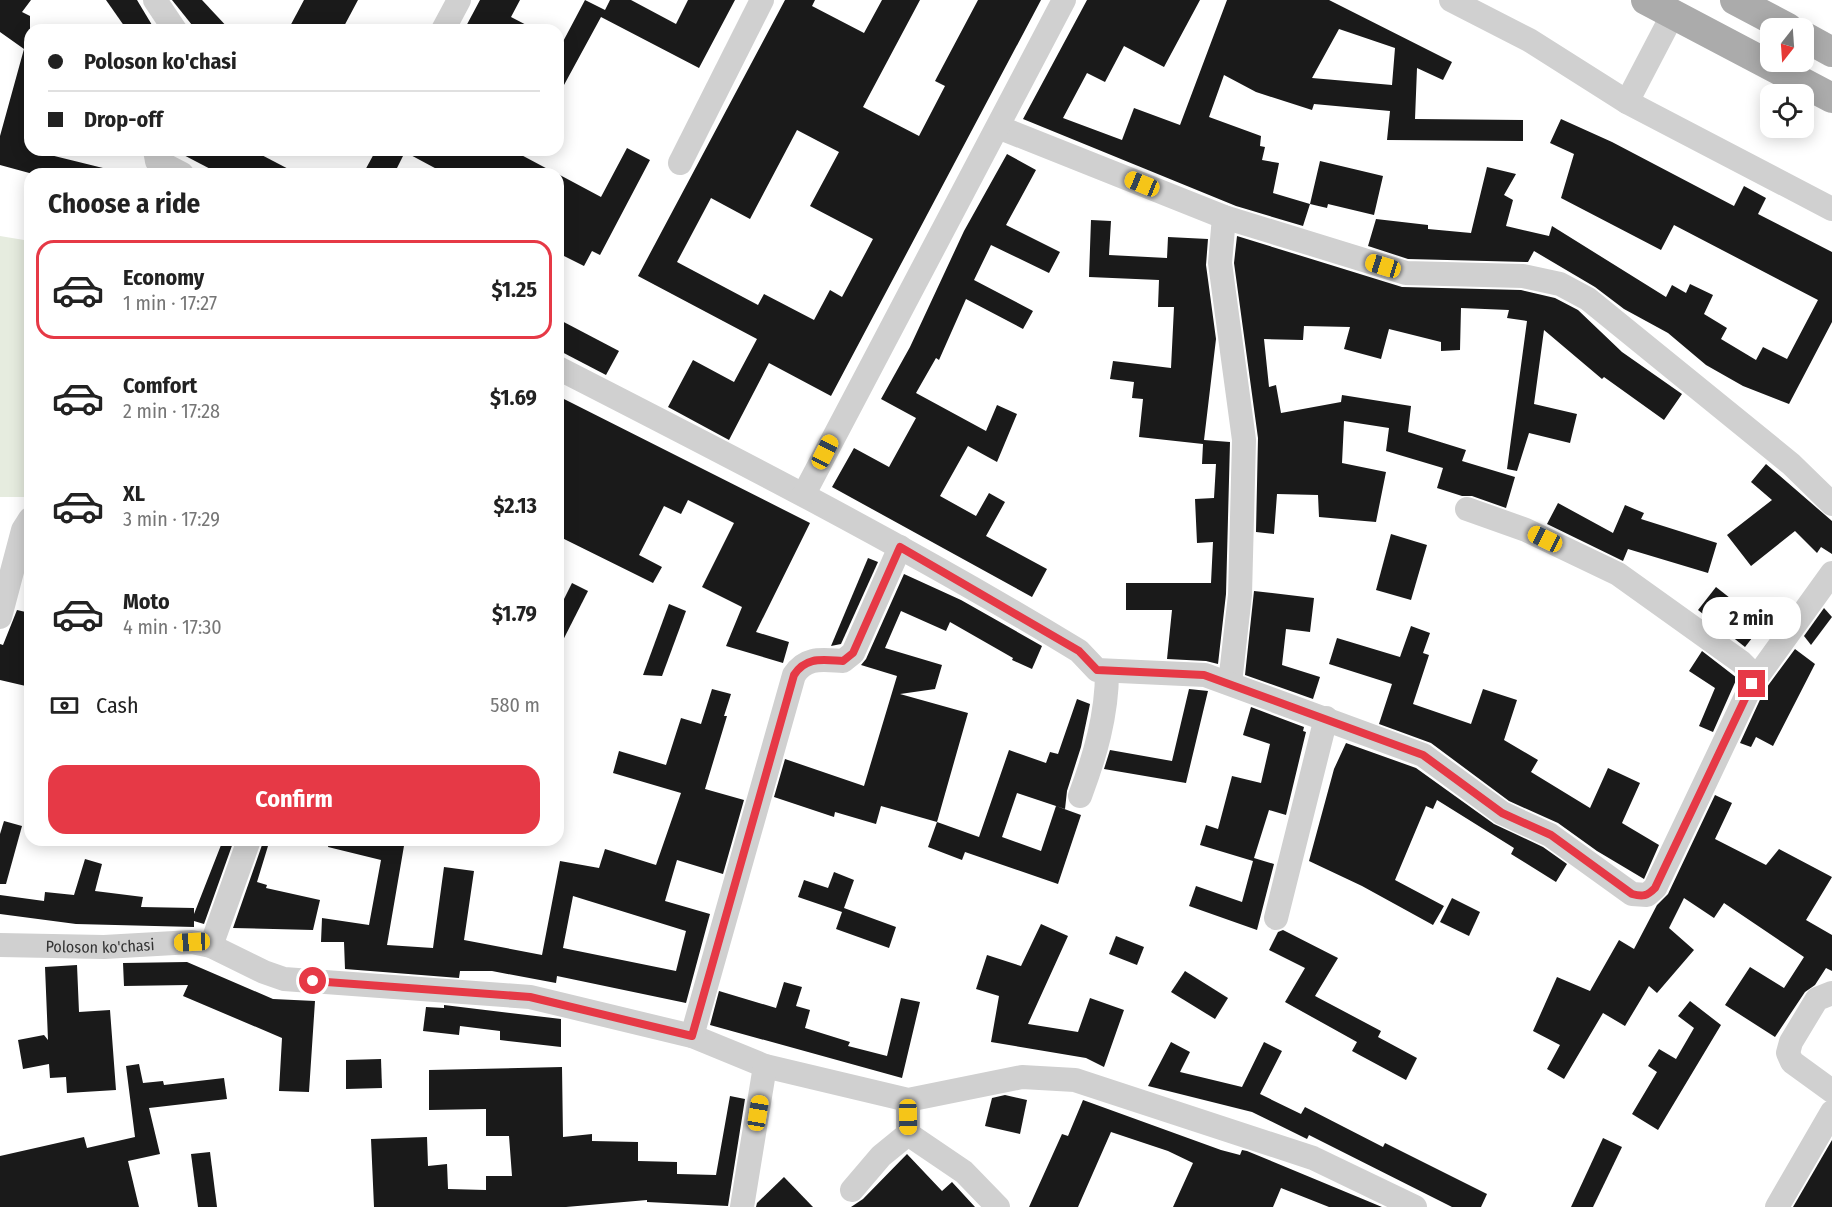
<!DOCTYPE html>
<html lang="en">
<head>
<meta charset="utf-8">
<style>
  body { margin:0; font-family:"Fira Sans Condensed",sans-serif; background:#f6f6f6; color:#222; height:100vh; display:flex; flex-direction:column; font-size:22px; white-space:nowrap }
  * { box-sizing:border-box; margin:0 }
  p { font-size:20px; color:#767676 }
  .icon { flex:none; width:33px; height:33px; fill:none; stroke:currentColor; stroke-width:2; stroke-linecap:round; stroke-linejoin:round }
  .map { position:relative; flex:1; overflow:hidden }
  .details { position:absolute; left:24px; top:168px; width:540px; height:678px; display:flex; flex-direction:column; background:#fff; border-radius:18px; box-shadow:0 3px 15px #0003 }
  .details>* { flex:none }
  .top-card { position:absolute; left:24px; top:24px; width:540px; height:132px; border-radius:18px; box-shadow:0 3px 15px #0003; display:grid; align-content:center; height:132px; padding:0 24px; background:#fff }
  .needle { width:39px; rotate:197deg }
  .fabs { position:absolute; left:1760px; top:18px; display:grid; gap:12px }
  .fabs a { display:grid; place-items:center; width:54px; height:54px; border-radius:12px; background:#fff; box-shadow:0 3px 15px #0003; font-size:30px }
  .end { position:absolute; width:27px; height:27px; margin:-14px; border:8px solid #e63946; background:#fff; box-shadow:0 0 0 3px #fff }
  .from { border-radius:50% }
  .bubble { position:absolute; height:42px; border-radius:18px; background:#fff; box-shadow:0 3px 15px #0003; font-size:20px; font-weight:700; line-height:42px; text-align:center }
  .car { position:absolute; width:18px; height:36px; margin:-18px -9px; border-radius:8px; box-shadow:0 0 4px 2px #0007; background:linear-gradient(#f5c518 24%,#345 0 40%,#f5c518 0 76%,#345 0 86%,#f5c518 0) }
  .top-card b { display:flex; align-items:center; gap:21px; height:57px; font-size:22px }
  .top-card b+b { border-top:2px solid #e0e0e0 }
  .top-card i { width:15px; height:15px; background:#222 }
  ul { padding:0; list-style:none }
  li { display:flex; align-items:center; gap:18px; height:99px; margin:0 12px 9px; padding:0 12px; border:3px solid transparent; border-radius:18px }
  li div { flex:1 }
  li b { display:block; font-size:22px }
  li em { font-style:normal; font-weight:700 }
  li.selected { border-color:#e63946 }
  li>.icon { width:54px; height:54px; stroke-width:1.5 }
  h2 { padding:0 24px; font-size:27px; line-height:72px }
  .pay { display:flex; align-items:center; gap:15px; height:66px; padding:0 24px; font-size:22px }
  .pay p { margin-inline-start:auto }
  .action { display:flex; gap:12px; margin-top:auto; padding:12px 24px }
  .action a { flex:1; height:69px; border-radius:18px; background:#e63946; color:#fff; font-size:24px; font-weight:700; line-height:69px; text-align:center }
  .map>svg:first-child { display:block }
</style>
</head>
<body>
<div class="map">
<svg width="1832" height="1207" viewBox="0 0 1832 1207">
  <rect width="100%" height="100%" fill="#fff"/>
  <polygon fill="#e6ecdf" points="0,236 30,241 30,497 0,497"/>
  <g fill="#1a1a1a" fill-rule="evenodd">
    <polygon points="0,0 31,0 22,12 30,16 30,150 103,168 102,174 33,174 0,165 0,136 24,49 0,32"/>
    <polygon points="106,0 137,0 155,30 127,30"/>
    <polygon points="172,0 202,0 230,30 196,30"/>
    <polygon points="304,0 358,0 342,30 288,30"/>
    <polygon points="480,0 520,0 511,17 536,30 464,30"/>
    <polygon points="585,0 605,10 610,0 631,0 676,24 688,0 735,0 699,68 601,17 558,96 558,51"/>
    <path d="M 785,0 L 815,0 L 812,6 L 864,33 L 882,0 L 920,0 L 863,107 L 919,136 L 945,86 L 935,81 L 978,0 L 1041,0 L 831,396 L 769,363 L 729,440 L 668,407 L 693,360 L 734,382 L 757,339 L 638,276 ZM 797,130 L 839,152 L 810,206 L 873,239 L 842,297 L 830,290 L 814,320 L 764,294 L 758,305 L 677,262 L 711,198 L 750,219 Z"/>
    <path d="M 1087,0 L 1200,0 L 1164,67 L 1124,46 L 1105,82 L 1087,73 L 1063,118 L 1122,140 L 1134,108 L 1180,125 L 1227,0 L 1329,0 L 1452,62 L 1443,80 L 1417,68 L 1415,119 L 1523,120 L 1523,141 L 1387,140 L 1390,111 L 1314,104 L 1312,110 L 1256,92 L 1224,75 L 1209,117 L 1261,136 L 1260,146 L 1265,147 L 1262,160 L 1279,163 L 1273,193 L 1310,204 L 1303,226 L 1236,206 L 1023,119 ZM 1339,29 L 1395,48 L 1392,85 L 1312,78 Z"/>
    <polygon points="1561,119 1612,142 1734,206 1744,186 1766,198 1758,214 1832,252 1832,322 1789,404 1743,386 1706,365 1668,333 1624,309 1595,287 1534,251 1528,262 1408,259 1368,246 1376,219 1428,225 1428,229 1471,233 1487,167 1516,174 1504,195 1513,200 1506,226 1549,236 1552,226 1666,297 1672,285 1686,293 1690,284 1713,295 1704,314 1727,328 1721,339 1756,360 1763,347 1787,359 1818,300 1674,225 1661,250 1561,198 1574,154 1550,143"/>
    <polygon points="627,148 650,160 600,255 592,251 584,266 558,253 558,174 601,197"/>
    <polygon points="174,150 252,150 298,174 220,174"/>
    <polygon points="376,150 512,150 557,174 446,174 405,152 394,174 363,174"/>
    <polygon points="1007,154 1036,170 1006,225 1060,252 1049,273 991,245 974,280 1033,311 1023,329 966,299 939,360 936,358 916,393 986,431 997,405 1017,414 997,462 968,446 940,496 976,516 989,493 1005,502 986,536 1047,569 1032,597 832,487 854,448 889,467 916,418 881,399 910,347 964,231"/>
    <polygon points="1320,161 1383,176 1374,215 1328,204 1327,208 1310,204"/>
    <polygon points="1091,220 1111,221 1109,255 1167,258 1168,237 1208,239 1206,265 1216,339 1204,440 1230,442 1226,594 1218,664 1206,661 1167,659 1172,610 1126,610 1126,583 1211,583 1213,542 1197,543 1195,499 1214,498 1216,464 1202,464 1203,444 1139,437 1143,399 1132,398 1134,382 1110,379 1113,361 1171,368 1174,307 1158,307 1159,280 1089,277"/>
    <polygon points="1237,236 1402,287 1521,290 1555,298 1578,310 1622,352 1682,394 1664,420 1604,377 1602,379 1544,330 1534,404 1577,414 1570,443 1529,433 1517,471 1507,469 1527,321 1507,318 1509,310 1461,308 1460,350 1441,351 1441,342 1389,329 1381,359 1344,349 1350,327 1304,326 1303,340 1264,339 1269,387 1276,385 1281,413 1341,402 1342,395 1411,406 1408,432 1466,450 1462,461 1515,477 1506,508 1472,496 1462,496 1437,488 1443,468 1386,451 1389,428 1344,421 1342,463 1386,472 1376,522 1319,517 1318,495 1277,494 1274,534 1256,532 1258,438 1234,263"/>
    <polygon points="558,319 619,351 606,375 558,350"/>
    <polygon points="558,396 810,523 756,632 789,642 783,663 726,646 742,607 702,587 734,523 688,500 681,514 664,506 639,555 662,567 653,583 558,536"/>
    <polygon points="1766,464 1832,521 1832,554 1821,547 1817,553 1795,531 1751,566 1727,535 1772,500 1751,482"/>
    <polygon points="1558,503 1613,533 1625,505 1644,513 1641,519 1717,543 1708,573 1628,549 1623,561 1547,524"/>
    <polygon points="1391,534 1427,545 1411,600 1376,590"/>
    <polygon points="868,558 878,562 841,644 831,646"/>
    <polygon points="904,574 961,600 1042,646 1032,669 1012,660 1013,658 950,622 946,631 901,611 885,648 942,665 935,689 900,694 968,713 937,822 881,806 876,824 835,812 834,817 774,797 785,759 864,786 897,676 861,665 866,659"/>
    <polygon points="572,583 588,591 558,650 558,611"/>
    <polygon points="1716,587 1763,624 1745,647 1698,610"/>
    <polygon points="1254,591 1314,598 1310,632 1286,629 1282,665 1320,677 1313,699 1245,675"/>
    <polygon points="669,604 686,611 662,676 643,675"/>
    <polygon points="1824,608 1832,617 1811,645 1804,636"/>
    <polygon points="17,610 30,613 30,687 0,680 0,644 3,645"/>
    <polygon points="1411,626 1430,633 1423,653 1429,655 1413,704 1471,724 1483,689 1517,700 1504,740 1538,760 1531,772 1590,808 1608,768 1640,783 1622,823 1659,845 1644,879 1597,851 1558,823 1509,801 1431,743 1379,724 1392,684 1329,664 1337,638 1400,657"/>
    <polygon points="1795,649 1815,664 1773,746 1756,737 1751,747 1740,743 1764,691"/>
    <polygon points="1702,651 1737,678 1713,732 1699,726 1715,688 1689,671"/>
    <path d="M 712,689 L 731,694 L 724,716 L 727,716 L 705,789 L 744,800 L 723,874 L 677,860 L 665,901 L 710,914 L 686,1003 L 557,976 L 556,983 L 492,971 L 460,971 L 459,978 L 345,969 L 344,942 L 321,942 L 322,918 L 369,925 L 381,860 L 328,847 L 329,840 L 405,840 L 387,945 L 433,948 L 444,867 L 474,871 L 464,940 L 542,955 L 560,861 L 599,868 L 605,849 L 656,865 L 681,793 L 613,773 L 619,751 L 666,765 L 681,718 L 701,724 ZM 573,896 L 686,931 L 676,971 L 563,948 Z"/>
    <polygon points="1189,689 1208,691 1186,783 1104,769 1110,750 1172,761"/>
    <polygon points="1077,699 1090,704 1081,747 1067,791 1065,809 1017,793 1002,837 1041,851 1056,806 1081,815 1058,884 965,852 962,860 928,847 937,822 979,837 1009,750 1046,763 1050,752 1058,754"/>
    <polygon points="1251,707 1304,727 1303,731 1306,732 1286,815 1269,810 1254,858 1274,864 1257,930 1189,906 1196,886 1242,902 1253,861 1200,845 1206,825 1218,829 1232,776 1261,783 1270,744 1243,735"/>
    <polygon points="1346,743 1416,768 1494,824 1543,847 1567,864 1556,882 1511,854 1514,848 1437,800 1433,809 1426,806 1395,880 1444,906 1433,925 1362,886 1309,861 1334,769"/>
    <polygon points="1715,795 1732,803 1715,839 1766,865 1779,849 1832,877 1806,920 1832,935 1832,971 1826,968 1815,985 1805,992 1775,1037 1725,1005 1750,967 1784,988 1804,957 1724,903 1714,918 1684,898 1669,928 1694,950 1657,993 1649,986 1625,1026 1603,1013 1564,1079 1547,1069 1560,1045 1533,1031 1557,977 1590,991 1619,940 1634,949 1657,905 1668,894"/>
    <polygon points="4,821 22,826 6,884 0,884 0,834"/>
    <polygon points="223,840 234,840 204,924 194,921 194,927 76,924 0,914 0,895 44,901 45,892 74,895 85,859 102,864 95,891 143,897 141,907 194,908 194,914"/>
    <polygon points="262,845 268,846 257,882 267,885 266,888 320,900 313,930 233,928"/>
    <polygon points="834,872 854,880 844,908 896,927 889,948 836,929 842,912 798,897 804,880 828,888"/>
    <polygon points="1452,898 1480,912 1469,936 1440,922"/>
    <polygon points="1041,924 1068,936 1028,1024 1078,1032 1090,998 1124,1010 1104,1067 1086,1058 991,1042 999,996 976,989 987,955 1021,966"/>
    <polygon points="1283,930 1338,958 1315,996 1381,1031 1378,1037 1417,1058 1406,1080 1352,1051 1357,1042 1285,1002 1305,968 1269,950 1278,932"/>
    <polygon points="1116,936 1144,947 1137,965 1109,954"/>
    <polygon points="187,962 273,999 315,1001 309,1092 279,1091 282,1038 183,996 188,985 124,986 123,963"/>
    <polygon points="77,965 79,1012 110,1010 116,1090 67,1093 66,1077 50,1078 49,1064 23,1069 18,1040 44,1035 48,1040 45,967"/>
    <polygon points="1185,971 1228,998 1215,1019 1171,992"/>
    <polygon points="784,982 802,987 796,1006 810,1010 805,1028 850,1042 848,1046 887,1056 901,998 920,1002 902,1078 710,1025 719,991 776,1008"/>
    <polygon points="1690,1001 1721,1025 1658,1130 1632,1114 1657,1072 1648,1066 1659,1049 1676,1059 1694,1028 1678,1016"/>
    <polygon points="444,1005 561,1019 561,1047 500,1040 500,1031 460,1026 459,1035 423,1031 426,1007 444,1008"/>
    <polygon points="1171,1042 1190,1052 1180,1072 1242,1087 1264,1042 1282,1051 1260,1094 1301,1114 1305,1107 1383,1147 1385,1143 1487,1194 1481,1207 1452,1207 1309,1135 1307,1139 1252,1112 1148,1086"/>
    <polygon points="381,1059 382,1088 346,1089 346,1060"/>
    <polygon points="139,1064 143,1083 163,1081 164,1085 224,1078 227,1099 149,1108 160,1154 128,1161 139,1207 0,1207 0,1156 84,1137 87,1148 135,1137 126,1066"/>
    <polygon points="562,1067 563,1137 592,1134 592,1141 638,1142 638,1161 677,1162 677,1174 716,1175 730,1096 745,1099 728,1206 647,1202 647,1200 566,1207 374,1207 371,1139 427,1137 428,1166 447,1164 448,1189 486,1190 486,1176 512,1176 509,1136 486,1136 486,1109 429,1110 429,1070"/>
    <polygon points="1005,1095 1027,1100 1020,1134 985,1126 992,1098"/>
    <polygon points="1083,1100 1221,1150 1240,1155 1242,1150 1247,1151 1382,1207 1329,1207 1281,1188 1273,1207 1173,1207 1193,1163 1168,1151 1111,1132 1078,1207 1029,1207 1062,1134 1068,1136"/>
    <polygon points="1603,1138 1622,1147 1593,1207 1571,1207"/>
    <polygon points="1832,1140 1832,1207 1793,1207"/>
    <polygon points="210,1152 217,1207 198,1207 191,1154"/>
    <polygon points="907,1154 942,1191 952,1182 975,1207 851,1207 863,1199"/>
    <polygon points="784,1177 813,1207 756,1207 757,1203"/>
  </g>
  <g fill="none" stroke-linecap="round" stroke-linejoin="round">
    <g stroke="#d0d0d0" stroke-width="24">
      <polyline points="155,0 175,30"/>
      <polyline points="1451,0 1529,40 1627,102 1832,209"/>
      <polyline points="443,30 459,0"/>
      <polyline points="1627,102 1673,14"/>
      <polyline points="998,127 1224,217 1406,273 1523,276 1560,284 1588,299 1791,464 1832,504"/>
      <polyline points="155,150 157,161 182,174"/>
      <polyline points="680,163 762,0"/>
      <polyline points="1224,217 1220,263 1244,440 1240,595 1230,683"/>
      <path d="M 558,368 C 734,458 910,548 1079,651 L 1097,670 L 1205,675 L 1423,755 L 1502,813 L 1550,835 L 1632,894 L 1647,895 L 1655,888 L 1752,684 L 1751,672 L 1741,662 L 1618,574 L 1526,530 L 1467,509"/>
      <polyline points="804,494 1064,0"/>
      <polyline points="0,617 23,530 30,519"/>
      <polyline points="1752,684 1832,573"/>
      <path d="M 1080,796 C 1095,756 1107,715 1107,672"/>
      <polyline points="1276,918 1326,718"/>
      <path id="s1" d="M 0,945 L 104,947 L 192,942 L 211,946 L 264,972 L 284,979 L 530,997 L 692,1036 L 765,1066 L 908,1100 L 1022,1077 L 1075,1080 L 1313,1158 L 1415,1207"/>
      <polyline points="211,946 249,840"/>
      <polyline points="1832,993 1817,999 1791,1042 1788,1053 1792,1062 1832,1091"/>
      <path d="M 692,1036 L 794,675 C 806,656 823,660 843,661 L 853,653 L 900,547"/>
      <polyline points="908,1100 908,1134 964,1172 998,1207"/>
      <polyline points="852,1190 881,1156 908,1134"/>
      <polyline points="742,1207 765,1066"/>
      <polyline points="1777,1207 1832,1112"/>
    </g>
    <g stroke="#ababab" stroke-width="30">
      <polyline points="1646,0 1832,98"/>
      <polyline points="1735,0 1788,28"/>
      <polyline points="1803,36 1832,52"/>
    </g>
  </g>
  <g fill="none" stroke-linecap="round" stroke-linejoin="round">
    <path stroke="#e63946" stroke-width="8" d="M 313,981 L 530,997 L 692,1036 L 794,675 C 806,656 823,660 843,661 L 853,653 L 900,547 L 1079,651 L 1097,670 L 1204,675 L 1423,755 L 1502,813 L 1551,835 L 1632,894 C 1643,897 1647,896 1655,888 L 1752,684"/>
  </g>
  <g text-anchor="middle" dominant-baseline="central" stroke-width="6" stroke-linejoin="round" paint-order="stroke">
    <g font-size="16" fill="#333" stroke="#fff">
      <text stroke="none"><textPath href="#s1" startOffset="100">Poloson ko'chasi</textPath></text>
    </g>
  </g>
</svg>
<div class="fabs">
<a><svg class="needle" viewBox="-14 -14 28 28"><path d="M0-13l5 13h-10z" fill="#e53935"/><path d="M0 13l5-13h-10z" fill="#767676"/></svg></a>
<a><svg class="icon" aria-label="locate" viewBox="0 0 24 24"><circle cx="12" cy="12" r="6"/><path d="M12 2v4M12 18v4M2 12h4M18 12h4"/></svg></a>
</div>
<i class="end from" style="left:313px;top:981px"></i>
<i class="end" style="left:1752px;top:684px"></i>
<div class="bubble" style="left:1702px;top:597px;width:99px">2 min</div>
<i class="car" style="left:1142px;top:184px;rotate:292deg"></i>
<i class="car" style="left:1383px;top:266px;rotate:287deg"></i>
<i class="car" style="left:825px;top:452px;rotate:27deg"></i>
<i class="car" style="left:1545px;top:539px;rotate:296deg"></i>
<i class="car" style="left:192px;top:942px;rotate:267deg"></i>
<i class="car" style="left:758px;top:1113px;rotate:9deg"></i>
<i class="car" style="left:908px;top:1117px;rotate:179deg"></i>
<div class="top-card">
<b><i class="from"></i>Poloson ko'chasi</b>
<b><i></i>Drop-off</b>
</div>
<section class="details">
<h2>Choose a ride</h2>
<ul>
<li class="selected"><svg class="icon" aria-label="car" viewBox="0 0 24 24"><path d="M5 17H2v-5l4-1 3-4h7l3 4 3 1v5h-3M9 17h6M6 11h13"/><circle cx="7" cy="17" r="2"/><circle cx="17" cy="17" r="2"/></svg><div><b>Economy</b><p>1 min · 17:27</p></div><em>$1.25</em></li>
<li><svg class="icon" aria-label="car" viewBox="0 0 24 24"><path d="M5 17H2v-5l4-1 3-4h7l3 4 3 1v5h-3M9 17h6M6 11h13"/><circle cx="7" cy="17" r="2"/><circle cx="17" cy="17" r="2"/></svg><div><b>Comfort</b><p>2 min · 17:28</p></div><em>$1.69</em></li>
<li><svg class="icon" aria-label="car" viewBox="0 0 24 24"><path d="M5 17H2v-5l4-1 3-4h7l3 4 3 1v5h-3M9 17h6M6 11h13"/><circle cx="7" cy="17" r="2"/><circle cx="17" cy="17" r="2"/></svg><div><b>XL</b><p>3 min · 17:29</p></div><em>$2.13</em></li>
<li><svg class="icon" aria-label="car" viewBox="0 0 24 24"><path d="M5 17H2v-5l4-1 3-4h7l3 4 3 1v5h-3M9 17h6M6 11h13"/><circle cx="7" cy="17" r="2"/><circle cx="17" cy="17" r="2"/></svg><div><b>Moto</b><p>4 min · 17:30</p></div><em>$1.79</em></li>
</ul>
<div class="pay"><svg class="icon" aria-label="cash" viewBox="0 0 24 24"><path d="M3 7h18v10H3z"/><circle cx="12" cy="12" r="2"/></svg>Cash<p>580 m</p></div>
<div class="action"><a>Confirm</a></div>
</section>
</div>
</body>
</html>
